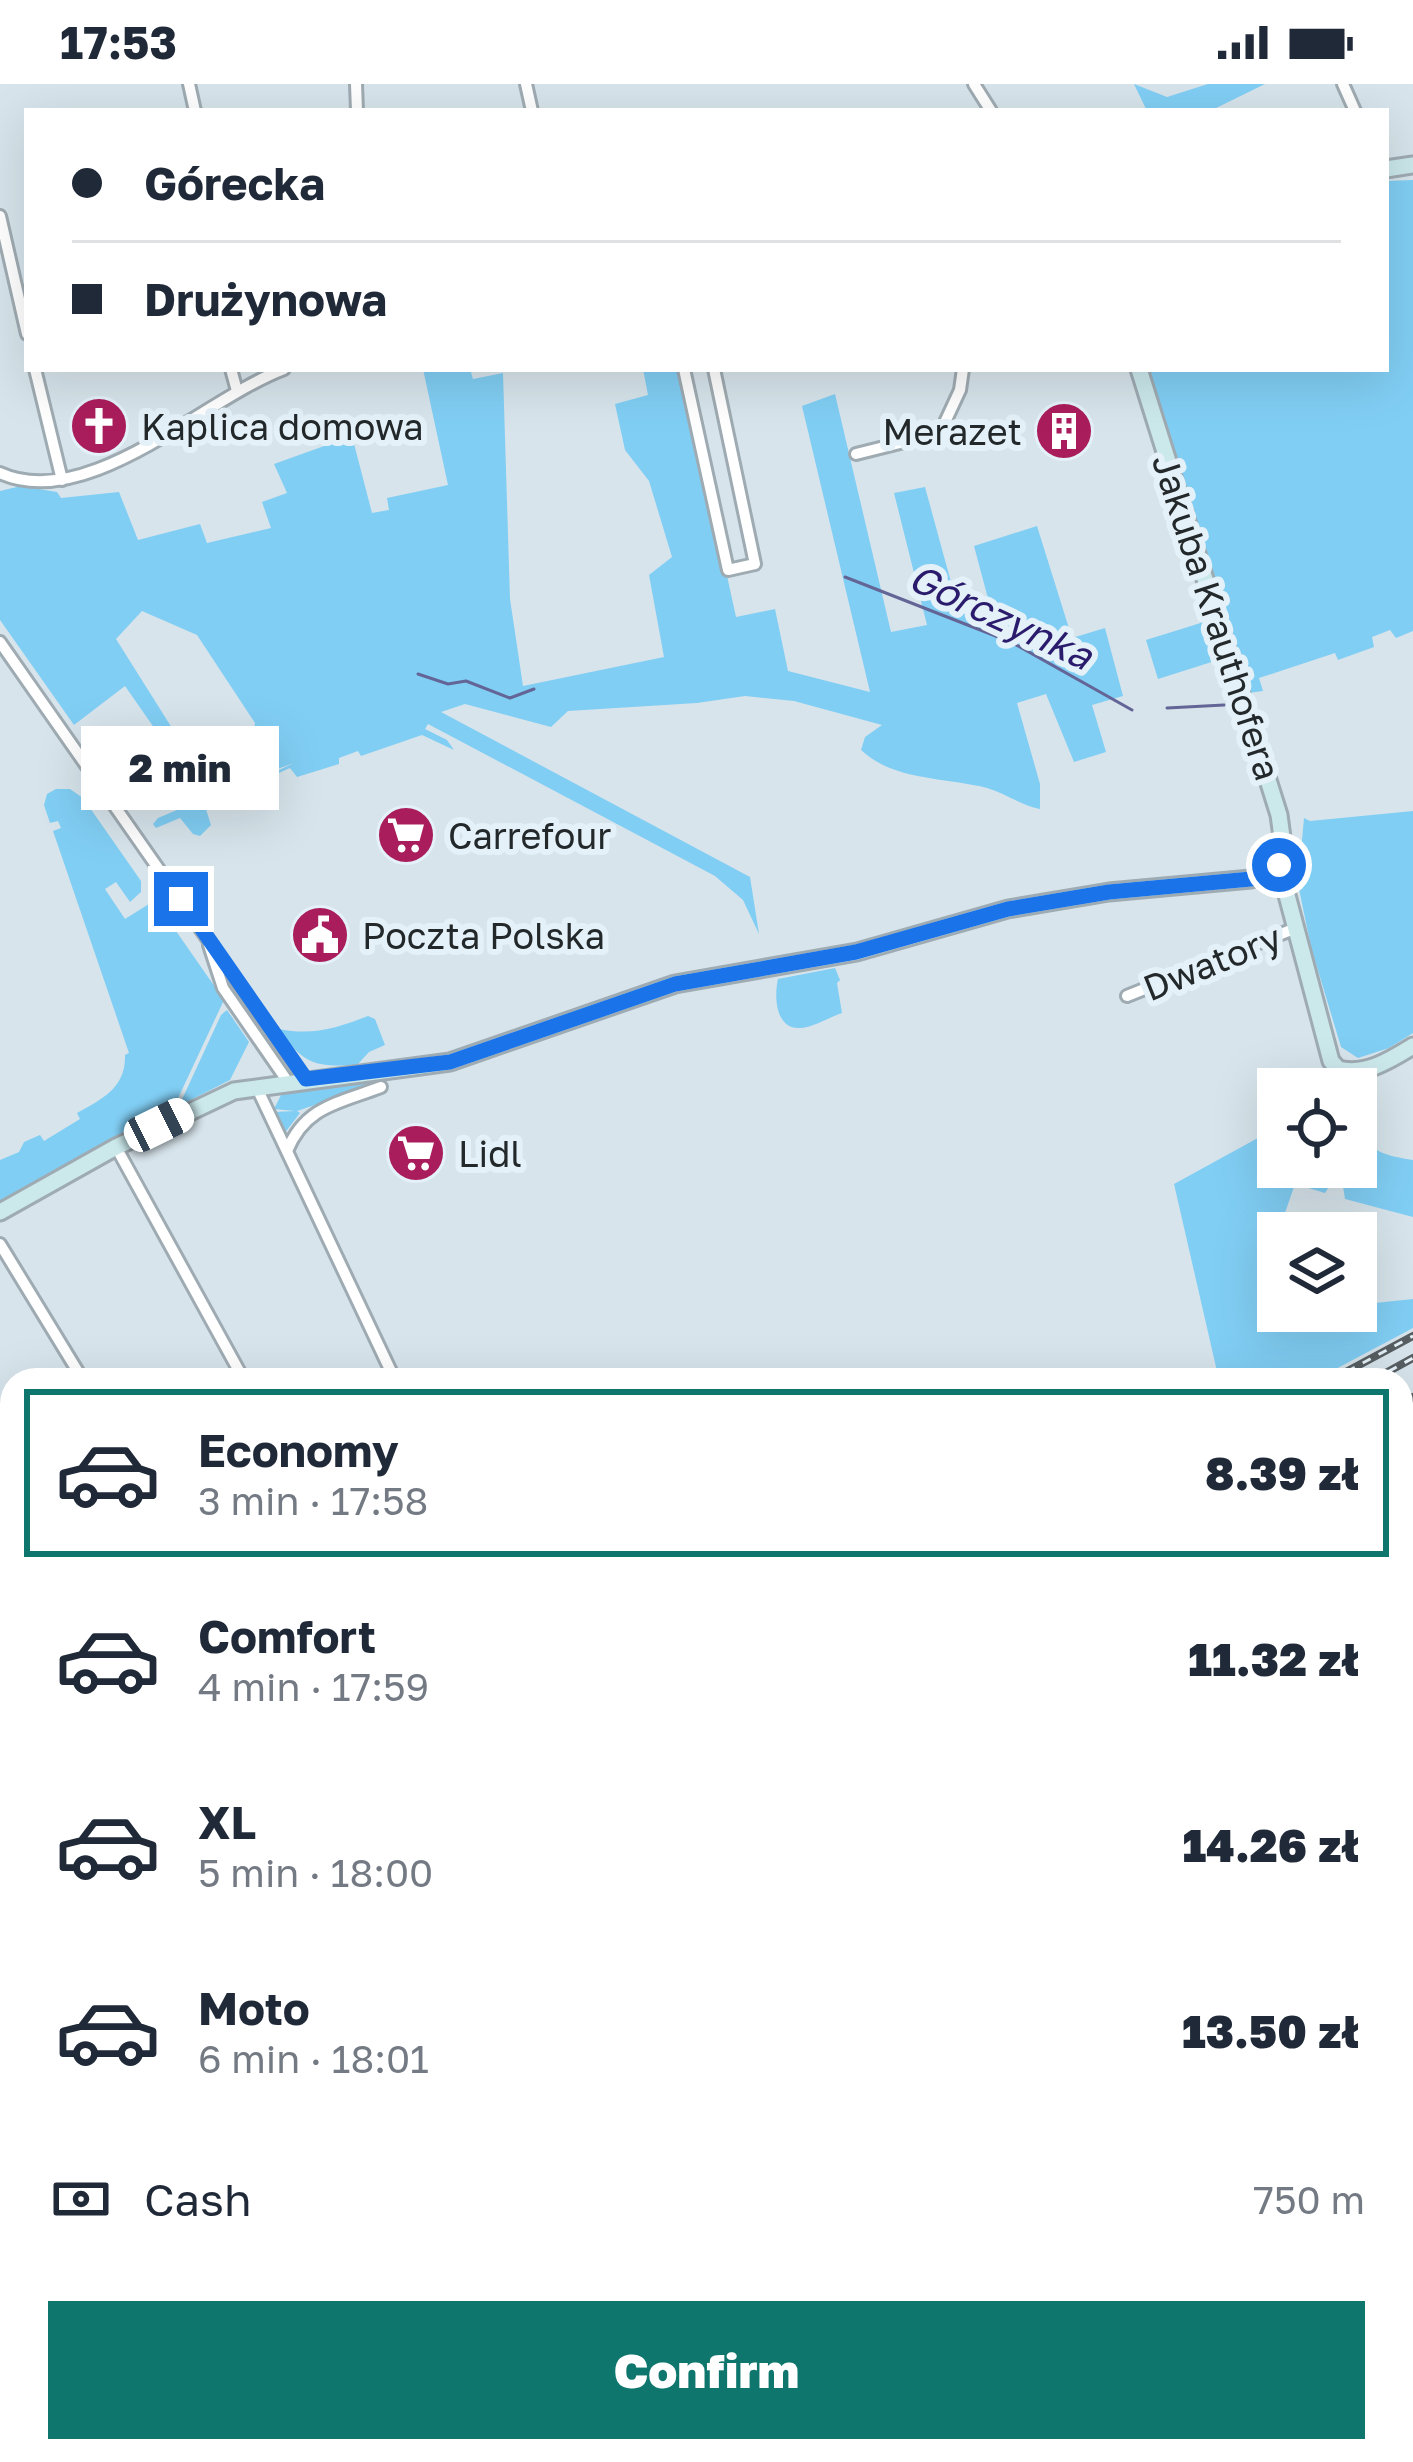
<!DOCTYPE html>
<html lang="en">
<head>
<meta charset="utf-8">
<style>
  body { margin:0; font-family:"Golos Text",sans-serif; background:#f6f6f7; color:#1f2937; height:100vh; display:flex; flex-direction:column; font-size:45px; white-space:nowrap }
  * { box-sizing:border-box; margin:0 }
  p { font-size:39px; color:#747a83 }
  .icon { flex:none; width:66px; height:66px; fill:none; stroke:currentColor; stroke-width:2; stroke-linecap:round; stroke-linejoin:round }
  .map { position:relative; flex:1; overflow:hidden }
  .drawer { position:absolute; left:0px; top:1284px; width:1413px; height:1095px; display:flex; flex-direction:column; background:#fff; border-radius:36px 36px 0 0; box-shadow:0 12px 48px #0002 }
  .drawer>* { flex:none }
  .guide { position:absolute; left:24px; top:24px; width:1365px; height:264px; border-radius:0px; box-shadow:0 12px 48px #0002; display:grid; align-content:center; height:264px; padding:0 48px; background:#fff }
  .fabs { position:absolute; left:1257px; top:984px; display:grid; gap:24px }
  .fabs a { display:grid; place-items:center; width:120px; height:120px; border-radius:0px; background:#fff; box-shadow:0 12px 48px #0002; font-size:60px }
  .end { position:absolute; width:54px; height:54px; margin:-27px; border:15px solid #1a73e8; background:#fff; box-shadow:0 0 0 6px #fff }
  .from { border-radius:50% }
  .bubble { position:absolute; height:84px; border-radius:0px; background:#fff; box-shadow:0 12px 48px #0002; font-size:39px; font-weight:800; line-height:84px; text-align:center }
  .car { position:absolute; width:36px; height:72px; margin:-36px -18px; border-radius:15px; box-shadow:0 0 9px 3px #0007; background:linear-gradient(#fff 24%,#345 0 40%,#fff 0 76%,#345 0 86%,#fff 0) }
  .guide b { display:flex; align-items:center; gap:42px; height:114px; font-size:45px }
  .guide b+b { border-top:3px solid #e0e1e3 }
  .guide i { width:30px; height:30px; background:#1f2937 }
  ul { padding:21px 0 0; list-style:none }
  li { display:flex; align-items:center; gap:36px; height:168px; margin:0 24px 18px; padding:0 24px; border:6px solid transparent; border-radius:0px }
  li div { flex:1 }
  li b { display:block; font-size:45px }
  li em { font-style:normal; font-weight:800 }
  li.on { border-color:#0f766e }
  li>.icon { width:108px; height:108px; stroke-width:1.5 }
  .pay { display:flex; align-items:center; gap:30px; height:132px; padding:0 48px; font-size:45px }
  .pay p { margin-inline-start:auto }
  .button { display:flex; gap:24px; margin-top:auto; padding:24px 48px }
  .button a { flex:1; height:138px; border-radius:0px; background:#0f766e; color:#fff; font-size:48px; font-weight:800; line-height:138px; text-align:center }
  .status { display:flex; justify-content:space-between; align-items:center; height:84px; padding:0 60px; background:#fff; direction:ltr }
  .status svg { height:33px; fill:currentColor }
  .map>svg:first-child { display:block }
</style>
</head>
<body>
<div class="status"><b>17:53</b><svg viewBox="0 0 49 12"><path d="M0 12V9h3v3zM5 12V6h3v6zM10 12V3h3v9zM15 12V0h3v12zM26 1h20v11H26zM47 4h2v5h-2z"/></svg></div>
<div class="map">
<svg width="1413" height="2378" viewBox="0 0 1413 2378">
  <rect width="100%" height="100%" fill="#d7e4eb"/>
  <g fill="#81cef4">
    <polygon points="1134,0 1167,13 1208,0 1265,0 1210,27 1147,27"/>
    <polygon points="1413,96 1413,547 1396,554 1390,546 1372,553 1374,563 1338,576 1335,569 1259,594 1263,607 1248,609 1145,285 1386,285 1386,97"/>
    <path d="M 423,285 L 470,285 L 473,295 L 503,289 L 510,515 L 523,602 L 664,573 L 649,491 L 672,473 L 649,397 L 625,366 L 615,320 L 648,311 L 643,285 L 682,285 L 736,533 L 775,525 L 788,587 L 870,608 L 802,322 L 835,310 L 891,548 L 927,541 L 894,409 L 925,403 L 960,531 L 990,522 L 974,462 L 1037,442 L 1072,554 L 1105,544 L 1123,612 L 1092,621 L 1106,668 L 1074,678 L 1046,610 L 1017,619 L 1040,700 L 1040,725 C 1020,721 1005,709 987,704 C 944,693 894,697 861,666 L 865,653 L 882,641 L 794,617 L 745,612 L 697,619 L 568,627 L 551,643 L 465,620 L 441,628 L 750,793 L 759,850 L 743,816 L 715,792 L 428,640 L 425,645 L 447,656 L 454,666 L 422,651 L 361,672 L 358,667 L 339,674 L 339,680 L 297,693 L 290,684 L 205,722 L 211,741 L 200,752 L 193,750 L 180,734 L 156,744 L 153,740 L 158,734 L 203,715 L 206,720 L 294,679 L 247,696 L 255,639 L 197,551 L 142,527 L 116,555 L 206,698 L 141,723 L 113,691 L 164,658 L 125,602 L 74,641 L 0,536 L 0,407 L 21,402 L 57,408 L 61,414 L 119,408 L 138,456 L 200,440 L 207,459 L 271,444 L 262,418 L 287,409 L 274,380 L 352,352 L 372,429 L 389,426 L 387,414 L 448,401 Z"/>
    <polygon points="1207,537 1218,576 1158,595 1146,556"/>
    <path d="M 56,705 L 70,705 L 83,714 L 141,797 L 141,808 L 130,818 L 116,798 L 105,805 L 125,835 L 149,820 L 160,824 L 224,916 L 173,1025 L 0,1119 L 0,1076 L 19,1068 L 24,1058 L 40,1051 L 44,1057 L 80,1035 L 77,1029 C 102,1015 126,1004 125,971 L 129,969 L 53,747 L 61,744 L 58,737 L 50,739 L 44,721 L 47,710 Z"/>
    <polygon points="1413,727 1413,949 1389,964 1358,974 1341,963 1311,863 1298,800 1304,734 1310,737"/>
    <path d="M 835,884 L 840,896 L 837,899 L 842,929 C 830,933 814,943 801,944 C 775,946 774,912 778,895 Z"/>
    <polygon points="227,926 249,958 230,996 179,1022 221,931"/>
    <path d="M 368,932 L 375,935 L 385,961 L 369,968 L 357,981 C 315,983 304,981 279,945 C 312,952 337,944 368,932 Z"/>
    <polygon points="369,996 371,1002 297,1027 300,1029 284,1050 274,1028 295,1027 274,1025 282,1009"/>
    <polygon points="1278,1043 1278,1083 1329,1083 1332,1098 1325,1109 1295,1100 1278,1149 1263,1225 1356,1227 1356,1221 1413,1215 1413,1244 1315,1296 1219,1296 1174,1100"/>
    <path d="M 1356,1045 C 1370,1068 1387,1072 1413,1076 L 1413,1133 L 1345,1115 L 1340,1083 L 1356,1083 Z"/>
  </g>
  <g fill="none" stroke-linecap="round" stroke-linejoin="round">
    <g stroke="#636596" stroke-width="3">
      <polyline points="845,493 1011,558 1132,626"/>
      <polyline points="418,590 448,600 466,597 510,614 534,605"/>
      <polyline points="1167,624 1224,621"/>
    </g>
    <g stroke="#9fabb2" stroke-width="16">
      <g id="street">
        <polyline points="189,0 195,27"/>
        <polyline points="356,0 357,27"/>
        <polyline points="526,0 532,27"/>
        <polyline points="974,0 991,27"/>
        <polyline points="1343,0 1355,27"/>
        <polyline points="0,132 27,250"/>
        <polyline points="35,285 62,396"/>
        <polyline points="231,285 237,307"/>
        <polyline points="684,285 728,486 755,480 714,285"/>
        <polyline points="856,370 940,349 960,306 963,285"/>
        <path d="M 0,389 C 87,429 204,315 284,285"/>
        <polyline points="0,558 306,996"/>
        <polyline points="209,861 223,904 288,998"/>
        <polyline points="1127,912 1296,844"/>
        <polyline points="256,1002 395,1296"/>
        <polyline points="116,1063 244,1296"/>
        <path d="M 287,1067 C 305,1022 339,1019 381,1003"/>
        <polyline points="0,1160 83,1296"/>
        <polyline points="0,1361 12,1375"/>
        <polyline points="0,1474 12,1481"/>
        <polyline points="0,1601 12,1605"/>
        <polyline points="0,1994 12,2013"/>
        <polyline points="0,2149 12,2141"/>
        <polyline points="0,2241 12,2234"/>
        <polyline points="235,2367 242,2378"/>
        <polyline points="476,2367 477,2378"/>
        <polyline points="680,2367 683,2378"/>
        <polyline points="777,2367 784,2378"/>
        <polyline points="945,2367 952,2378"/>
        <polyline points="596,2373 628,2367"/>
        <polyline points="1014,2378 1046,2367"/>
      </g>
    </g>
    <g stroke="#9fabb2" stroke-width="21">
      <g id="secondary">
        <polyline points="1386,85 1413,81"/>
        <path d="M 1139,285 L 1279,731 L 1284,768 L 1279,781 L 1331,977 L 1338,985 C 1366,992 1390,976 1413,962"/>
        <polyline points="0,1128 116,1063 234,1007 450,978 675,900 857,868 1008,825 1109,808 1251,795 1265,792 1279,781"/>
        <polyline points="1401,2011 1413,2008"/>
        <polyline points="0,2355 12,2352"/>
        <polyline points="110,2378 115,2367"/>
      </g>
    </g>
    <use href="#street" stroke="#fff" stroke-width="10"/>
    <use href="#secondary" stroke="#cbe8eb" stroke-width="15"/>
    <g stroke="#585f62" stroke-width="3">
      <polyline points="1401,2009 1413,2006"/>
      <polyline points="4,2378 21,2367"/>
    </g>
    <g stroke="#585f62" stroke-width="8">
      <g id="rail">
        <polyline points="1331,1296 1413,1252"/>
        <polyline points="1373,1296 1413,1274"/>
        <polyline points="1401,1320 1413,1313"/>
        <polyline points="1401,1426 1413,1417"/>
        <polyline points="1401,1456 1413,1449"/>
        <polyline points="1401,1502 1413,1496"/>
        <polyline points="1401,1569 1413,1563"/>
        <polyline points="1401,1605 1413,1599"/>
        <polyline points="0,1662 12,1668"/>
        <polyline points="0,1801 12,1836"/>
        <polyline points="1401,1817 1413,1811"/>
        <polyline points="0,1844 12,1870"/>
        <polyline points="0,2256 12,2248"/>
        <polyline points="1401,2312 1413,2309"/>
        <polyline points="1401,2335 1413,2331"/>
        <polyline points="197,2367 201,2378"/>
        <polyline points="519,2378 520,2367"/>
        <polyline points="1131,2378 1161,2367"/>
        <polyline points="1208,2378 1250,2367"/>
        <polyline points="1259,2378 1300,2367"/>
      </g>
    </g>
    <use href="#rail" stroke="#e4f1f8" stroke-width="3" stroke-dasharray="9" stroke-linecap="butt"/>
  </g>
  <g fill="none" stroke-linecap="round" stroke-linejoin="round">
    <polyline stroke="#1a73e8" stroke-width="15" points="181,815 306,995 450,978 675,900 856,868 1008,825 1109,808 1251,795 1271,789 1279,781"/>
  </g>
  <defs>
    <g id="church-disc" transform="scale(3)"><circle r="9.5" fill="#aa1d5c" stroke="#e4f1f8"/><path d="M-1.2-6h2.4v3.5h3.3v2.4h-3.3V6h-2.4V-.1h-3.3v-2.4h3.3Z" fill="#fff"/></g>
    <g id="building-disc" transform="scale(3)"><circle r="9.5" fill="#aa1d5c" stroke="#e4f1f8"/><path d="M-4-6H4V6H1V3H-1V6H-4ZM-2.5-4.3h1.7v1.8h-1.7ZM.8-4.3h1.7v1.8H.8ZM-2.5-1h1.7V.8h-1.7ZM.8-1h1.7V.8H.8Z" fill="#fff"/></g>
    <g id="supermarket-disc" transform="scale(3)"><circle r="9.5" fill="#aa1d5c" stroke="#e4f1f8"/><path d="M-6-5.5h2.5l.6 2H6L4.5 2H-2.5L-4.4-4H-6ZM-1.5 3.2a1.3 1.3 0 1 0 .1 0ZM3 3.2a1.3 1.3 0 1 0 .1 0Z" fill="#fff"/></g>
    <g id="civic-disc" transform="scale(3)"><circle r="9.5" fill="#aa1d5c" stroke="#e4f1f8"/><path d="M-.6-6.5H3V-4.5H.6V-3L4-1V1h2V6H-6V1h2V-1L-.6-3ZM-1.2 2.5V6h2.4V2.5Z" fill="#fff"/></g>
  </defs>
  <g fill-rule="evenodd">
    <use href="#church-disc" x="99" y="342"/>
    <use href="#building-disc" x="1064" y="347"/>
    <use href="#supermarket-disc" x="406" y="751"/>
    <use href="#civic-disc" x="320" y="851"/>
    <use href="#supermarket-disc" x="416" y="1069"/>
  </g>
  <g text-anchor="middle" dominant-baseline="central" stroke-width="12" stroke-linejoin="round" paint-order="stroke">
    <g font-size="36" fill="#23282a" stroke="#e4f1f8" text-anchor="start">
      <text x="141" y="342">Kaplica domowa</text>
      <text x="1022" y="347" text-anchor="end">Merazet</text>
      <text x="448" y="751">Carrefour</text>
      <text x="362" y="851">Poczta Polska</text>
      <text x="458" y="1069">Lidl</text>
    </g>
    <g font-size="36" fill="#23282a" stroke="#e4f1f8">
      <text transform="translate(1217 533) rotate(72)">Jakuba Krauthofera</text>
      <text transform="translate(1212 878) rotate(-22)">Dwatory</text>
    </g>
    <g font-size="39" font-style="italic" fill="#2a1b6d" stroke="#e4f1f8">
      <text transform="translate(1001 532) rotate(25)">Górczynka</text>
    </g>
  </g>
</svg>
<div class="fabs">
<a><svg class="icon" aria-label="locate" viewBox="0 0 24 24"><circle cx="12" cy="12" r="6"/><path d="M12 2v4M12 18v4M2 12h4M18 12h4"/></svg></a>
<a><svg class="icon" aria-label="layers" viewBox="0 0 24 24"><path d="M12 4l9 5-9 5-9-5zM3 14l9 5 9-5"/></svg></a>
</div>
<i class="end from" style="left:1279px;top:781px"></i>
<i class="end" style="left:181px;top:815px"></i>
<div class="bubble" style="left:81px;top:642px;width:198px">2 min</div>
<i class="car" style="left:159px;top:1041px;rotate:64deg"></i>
<div class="guide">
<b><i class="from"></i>Górecka</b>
<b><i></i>Drużynowa</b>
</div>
<section class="drawer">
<ul>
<li class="on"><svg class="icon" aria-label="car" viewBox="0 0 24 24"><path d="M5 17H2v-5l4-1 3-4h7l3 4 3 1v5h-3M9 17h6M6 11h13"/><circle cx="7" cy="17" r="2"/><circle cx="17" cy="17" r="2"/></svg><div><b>Economy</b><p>3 min · 17:58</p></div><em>8.39 zł</em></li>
<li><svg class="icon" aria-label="car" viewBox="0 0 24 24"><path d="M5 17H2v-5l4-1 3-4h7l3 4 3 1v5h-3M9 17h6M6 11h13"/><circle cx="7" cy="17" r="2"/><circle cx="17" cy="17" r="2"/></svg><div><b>Comfort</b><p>4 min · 17:59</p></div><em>11.32 zł</em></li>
<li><svg class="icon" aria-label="car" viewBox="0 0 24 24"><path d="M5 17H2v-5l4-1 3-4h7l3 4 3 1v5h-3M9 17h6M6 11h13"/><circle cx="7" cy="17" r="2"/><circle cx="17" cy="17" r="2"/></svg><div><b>XL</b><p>5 min · 18:00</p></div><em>14.26 zł</em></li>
<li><svg class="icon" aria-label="car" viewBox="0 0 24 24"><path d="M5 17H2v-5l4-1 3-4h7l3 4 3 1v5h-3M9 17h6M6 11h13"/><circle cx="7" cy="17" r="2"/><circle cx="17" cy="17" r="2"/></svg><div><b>Moto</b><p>6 min · 18:01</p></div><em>13.50 zł</em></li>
</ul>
<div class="pay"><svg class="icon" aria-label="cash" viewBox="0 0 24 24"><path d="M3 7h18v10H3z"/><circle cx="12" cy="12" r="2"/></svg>Cash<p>750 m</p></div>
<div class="button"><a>Confirm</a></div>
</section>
</div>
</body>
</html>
